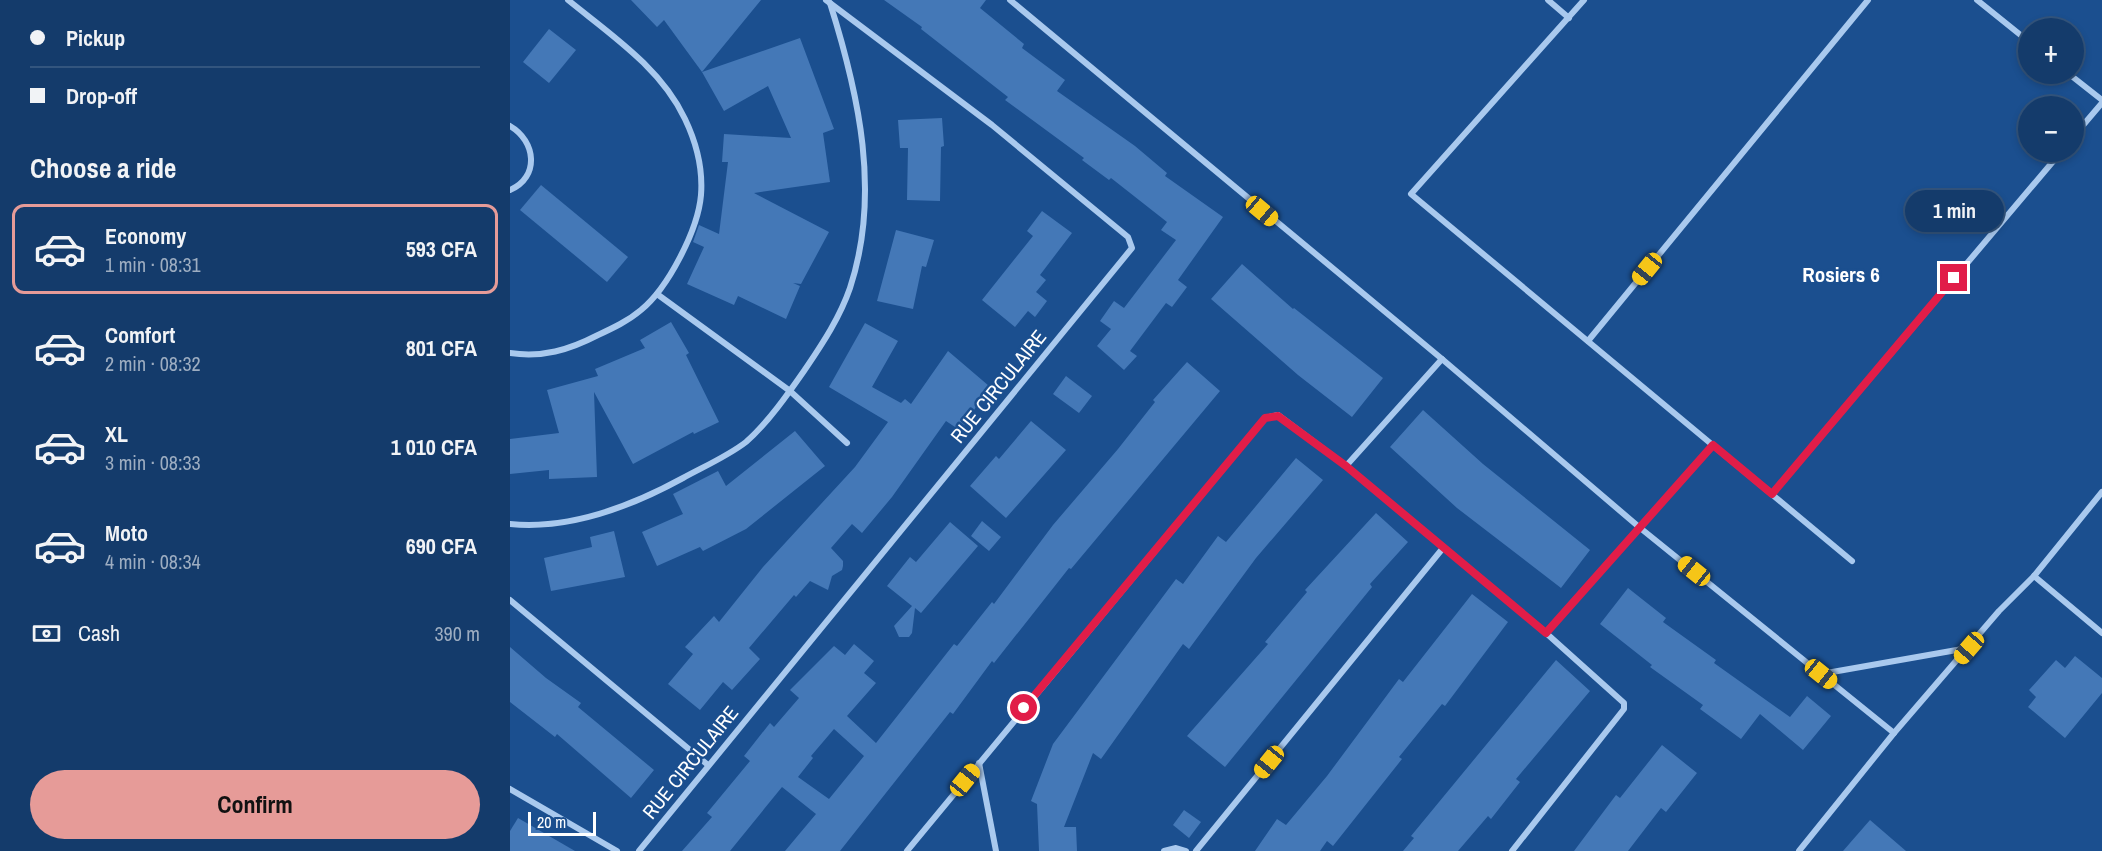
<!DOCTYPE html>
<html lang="en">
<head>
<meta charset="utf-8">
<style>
  body { margin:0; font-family:"Archivo Narrow",sans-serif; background:#214673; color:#f1f3f6; height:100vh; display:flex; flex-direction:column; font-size:22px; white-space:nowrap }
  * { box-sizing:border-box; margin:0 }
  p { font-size:20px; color:#9dadc1 }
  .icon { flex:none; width:33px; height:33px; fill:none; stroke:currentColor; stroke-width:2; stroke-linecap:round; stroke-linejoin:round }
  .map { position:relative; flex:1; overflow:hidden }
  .side { display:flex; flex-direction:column; background:#143b6b; width:510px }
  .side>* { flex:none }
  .guide { display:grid; align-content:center; height:132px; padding:0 30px; background:#143b6b }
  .buttons { position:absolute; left:1508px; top:18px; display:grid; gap:12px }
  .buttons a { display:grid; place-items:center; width:66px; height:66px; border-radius:50%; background:#143b6b; box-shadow:0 3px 9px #0003,0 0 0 2px #33557e; font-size:30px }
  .scale { position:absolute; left:18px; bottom:15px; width:68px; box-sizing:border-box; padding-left:6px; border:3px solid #fff; border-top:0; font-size:16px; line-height:21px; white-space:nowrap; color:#fff; -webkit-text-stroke:4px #1b4f8f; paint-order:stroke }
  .end { position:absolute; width:27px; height:27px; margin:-14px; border:8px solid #e11d48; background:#fff; box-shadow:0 0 0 3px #fff }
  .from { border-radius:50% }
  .bubble { position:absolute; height:42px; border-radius:21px; background:#143b6b; box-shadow:0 3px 9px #0003,0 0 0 2px #33557e; font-size:20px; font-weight:700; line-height:42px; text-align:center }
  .car { position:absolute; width:18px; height:36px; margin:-18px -9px; border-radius:8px; box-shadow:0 0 4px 2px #0007; background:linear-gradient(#f5c518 24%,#345 0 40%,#f5c518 0 76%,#345 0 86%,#f5c518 0) }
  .guide b { display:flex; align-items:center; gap:21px; height:57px; font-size:22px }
  .guide b+b { border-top:2px solid #33557e }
  .guide i { width:15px; height:15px; background:#f1f3f6 }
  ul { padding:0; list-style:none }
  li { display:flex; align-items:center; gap:18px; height:90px; margin:0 12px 9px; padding:0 18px; border:3px solid transparent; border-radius:12px }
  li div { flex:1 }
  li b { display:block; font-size:22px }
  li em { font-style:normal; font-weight:700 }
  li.selected { border-color:#e69b98 }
  li>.icon { width:54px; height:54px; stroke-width:1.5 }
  h2 { padding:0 30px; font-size:27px; line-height:72px }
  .pay { display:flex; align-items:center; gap:15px; height:66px; padding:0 30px; font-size:22px }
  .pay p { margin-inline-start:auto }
  .primary-button { display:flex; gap:12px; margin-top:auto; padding:12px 30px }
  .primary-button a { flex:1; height:69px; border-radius:36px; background:#e69b98; color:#111; font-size:24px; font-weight:700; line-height:69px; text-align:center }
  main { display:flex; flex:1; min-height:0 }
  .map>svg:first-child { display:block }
</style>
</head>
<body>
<main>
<section class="side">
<div class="guide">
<b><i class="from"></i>Pickup</b>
<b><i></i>Drop-off</b>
</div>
<h2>Choose a ride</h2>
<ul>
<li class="selected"><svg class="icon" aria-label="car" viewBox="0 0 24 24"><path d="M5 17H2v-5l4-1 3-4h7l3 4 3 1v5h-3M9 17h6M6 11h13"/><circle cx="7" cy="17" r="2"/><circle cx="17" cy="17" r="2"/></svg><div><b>Economy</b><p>1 min · 08:31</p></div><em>593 CFA</em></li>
<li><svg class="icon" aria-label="car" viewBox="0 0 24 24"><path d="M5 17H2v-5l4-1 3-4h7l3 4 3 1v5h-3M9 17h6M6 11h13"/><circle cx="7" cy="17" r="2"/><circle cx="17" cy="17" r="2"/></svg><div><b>Comfort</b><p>2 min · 08:32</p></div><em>801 CFA</em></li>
<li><svg class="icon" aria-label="car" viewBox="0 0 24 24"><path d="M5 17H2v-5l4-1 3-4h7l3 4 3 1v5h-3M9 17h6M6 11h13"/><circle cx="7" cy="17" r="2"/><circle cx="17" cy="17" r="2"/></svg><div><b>XL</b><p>3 min · 08:33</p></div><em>1 010 CFA</em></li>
<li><svg class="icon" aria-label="car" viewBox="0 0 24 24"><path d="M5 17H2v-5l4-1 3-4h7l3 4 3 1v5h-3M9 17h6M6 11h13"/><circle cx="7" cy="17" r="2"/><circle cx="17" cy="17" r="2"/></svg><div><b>Moto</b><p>4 min · 08:34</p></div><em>690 CFA</em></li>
</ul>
<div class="pay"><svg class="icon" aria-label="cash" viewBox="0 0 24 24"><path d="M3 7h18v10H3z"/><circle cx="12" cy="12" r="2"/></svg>Cash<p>390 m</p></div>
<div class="primary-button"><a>Confirm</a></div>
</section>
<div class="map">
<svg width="1592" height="851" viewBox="0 0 1592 851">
  <rect width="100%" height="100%" fill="#1b4f8f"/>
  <g fill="#4478b7" fill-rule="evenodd">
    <polygon points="121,0 251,0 192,72 154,20 147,27"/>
    <polygon points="374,0 476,0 470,8 514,44 512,48 555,80 547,91 625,146 657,173 655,176 713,217 668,280 677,287 662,307 656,303 620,351 627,356 614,370 587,346 601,329 590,321 604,301 614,308 666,240 651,230 657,222 601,178 599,180 572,160 574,158 495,100 498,97 411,29 412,27"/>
    <polygon points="39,29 66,50 39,83 13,62"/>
    <polygon points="290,38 324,129 313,133 320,182 244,193 319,232 291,284 283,283 290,286 276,319 228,296 224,305 177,284 194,247 183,242 189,225 209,234 218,162 212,162 214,134 281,138 258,86 214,111 192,72"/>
    <polygon points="432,118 434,146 431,147 430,201 397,200 398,148 390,148 388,120"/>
    <polygon points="31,185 118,257 97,282 10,210"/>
    <polygon points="532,211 562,233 530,275 536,280 526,292 537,301 525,317 518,311 505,327 472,300 523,236 517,231"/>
    <polygon points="386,230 424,240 416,267 412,266 403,309 367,301"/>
    <polygon points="732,264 783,309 784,308 873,378 842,417 788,375 701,299"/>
    <polygon points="161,322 179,353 176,355 209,422 184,434 183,432 123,464 84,392 87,477 39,479 39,470 0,474 0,439 49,433 37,390 88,376 85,369 135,348 130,340"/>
    <polygon points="355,323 388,341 362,387 391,403 395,399 401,404 438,351 479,386 451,431 436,421 382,497 352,533 342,524 321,548 333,561 333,566 332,570 322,576 318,590 300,581 286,597 284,595 239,648 250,659 222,690 213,682 190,710 158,684 183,654 175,647 204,616 209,622 253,567 345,467 378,422 319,387"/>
    <path d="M 677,362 L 710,391 L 561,569 L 559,568 L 484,663 L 482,661 L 443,714 L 440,712 L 330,851 L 275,851 L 306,814 L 272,787 L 220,851 L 172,851 L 202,817 L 197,813 L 240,761 L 234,756 L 260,723 L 264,727 L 289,698 L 280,690 L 324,646 L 335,655 L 344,644 L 364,661 L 354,673 L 366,683 L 337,716 L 366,743 L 444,644 L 447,646 L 482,602 L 484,604 L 543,525 L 608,449 L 645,402 L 643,400 ZM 324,729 L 354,756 L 319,799 L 288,777 L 303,758 L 301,756 Z"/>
    <polygon points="556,376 582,396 569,413 543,394"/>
    <polygon points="913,410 973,464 1080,550 1051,588 947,508 880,447"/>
    <polygon points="521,421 556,450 496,518 460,486 486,456 489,459"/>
    <polygon points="285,431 315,466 236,529 193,551 190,547 147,566 132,532 173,514 163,494 208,471 216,486"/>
    <polygon points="786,458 813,480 746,558 679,649 673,644 591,759 583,753 554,827 566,827 567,851 529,851 527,804 521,801 543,744 666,579 673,584 708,536 716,542"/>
    <polygon points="866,513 898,542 860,584 862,587 715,767 677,736 758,644 755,642 797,592 795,590"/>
    <polygon points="472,521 491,537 479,551 461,536"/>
    <polygon points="440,522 468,546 411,613 405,608 402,633 399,637 389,637 384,626 402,606 377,586 400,557 406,562"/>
    <polygon points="104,531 115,577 41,591 34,558 82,547 80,537"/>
    <polygon points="1118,588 1156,618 1153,622 1206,660 1204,663 1280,717 1297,696 1321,716 1293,750 1250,714 1231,739 1190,709 1193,705 1140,667 1142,665 1090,624"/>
    <polygon points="962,594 998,622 935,706 932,704 889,757 892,759 823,846 817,841 810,851 745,851 767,819 776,825 817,776 889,679 893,682"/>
    <polygon points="0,647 36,678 71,703 68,707 144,770 121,798 47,734 45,737 0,702"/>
    <polygon points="1565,656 1592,678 1592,693 1555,738 1518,707 1526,697 1519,690 1546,660 1555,668"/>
    <polygon points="1046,660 1080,691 1006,779 1010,782 981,819 978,816 948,851 893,851 904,838 901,836"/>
    <polygon points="1152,745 1187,773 1156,812 1151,808 1118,851 1064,851 1106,795 1110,798"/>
    <polygon points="674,810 691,822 679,838 663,825"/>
    <polygon points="8,818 65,851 0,851 0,831"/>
    <polygon points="1360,820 1396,851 1333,851"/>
  </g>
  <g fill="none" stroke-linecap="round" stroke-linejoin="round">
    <g stroke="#a9c9ee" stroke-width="6">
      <polyline points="500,0 932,359 1129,527 1384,733"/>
      <polyline points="1038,0 1059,18"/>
      <polyline points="1074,0 901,194 1342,561"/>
      <polyline points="1467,0 1518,41"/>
      <polyline points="1559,74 1592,100"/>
      <path d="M 0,126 C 26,141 30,177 0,190"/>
      <polyline points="1563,137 1592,103"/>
      <polyline points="147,294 280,391 337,443"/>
      <polyline points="1078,341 1358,0"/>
      <path d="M 0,353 C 32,358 59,350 88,335 C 103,328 118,321 131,310 C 158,288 188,230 191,195 C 193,169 186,142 175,119 C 151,68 101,35 58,0"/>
      <polyline points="836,466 932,359"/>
      <polyline points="1262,494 1551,152"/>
      <path d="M 0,524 C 60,530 122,506 173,478 C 193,467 218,456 236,442 C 258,423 280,391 296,368 C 313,343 330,317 340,288 C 371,194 349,95 320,3"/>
      <polyline points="1524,576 1592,633"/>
      <polyline points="0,600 198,765"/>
      <polyline points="1036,633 1203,445"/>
      <polyline points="1311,674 1458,648"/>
      <polyline points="469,763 486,851"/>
      <polyline points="0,789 107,851"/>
      <polyline points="129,851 622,248 618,237 482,125 316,0"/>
      <polyline points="397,851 755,418 768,415 836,466 1036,633 1114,703 1114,709 1002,851"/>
      <polyline points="654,851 666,848 676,851"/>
      <polyline points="686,851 933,548"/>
      <polyline points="1289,851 1384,733 1489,611 1524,576 1592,492"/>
    </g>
  </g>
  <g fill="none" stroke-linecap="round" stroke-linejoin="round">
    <polyline stroke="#e11d48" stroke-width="8" points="514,708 755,418 768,416 836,466 1036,633 1203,445 1262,494 1444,278"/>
  </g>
  <g text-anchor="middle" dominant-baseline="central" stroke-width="5" stroke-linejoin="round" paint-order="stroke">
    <g font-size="20" fill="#fff" stroke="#1b4f8f">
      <text transform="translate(488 386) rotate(-51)">RUE CIRCULAIRE</text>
      <text transform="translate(180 762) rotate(-51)">RUE CIRCULAIRE</text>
    </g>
    <g font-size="21" font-weight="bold" fill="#fff" stroke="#1b4f8f">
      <text x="1331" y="274">Rosiers 6</text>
    </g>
  </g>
</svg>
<div class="buttons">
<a>+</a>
<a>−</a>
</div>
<div class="scale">20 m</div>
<i class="end from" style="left:514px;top:708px"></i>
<i class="end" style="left:1444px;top:278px"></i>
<div class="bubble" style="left:1395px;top:190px;width:99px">1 min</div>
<i class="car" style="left:752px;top:211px;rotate:130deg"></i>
<i class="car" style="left:1137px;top:269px;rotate:219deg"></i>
<i class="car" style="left:1184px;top:571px;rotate:309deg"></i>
<i class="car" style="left:1459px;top:648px;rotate:221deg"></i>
<i class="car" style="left:1311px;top:674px;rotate:129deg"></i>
<i class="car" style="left:759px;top:762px;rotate:219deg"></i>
<i class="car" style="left:455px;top:780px;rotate:39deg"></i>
</div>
</main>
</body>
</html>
